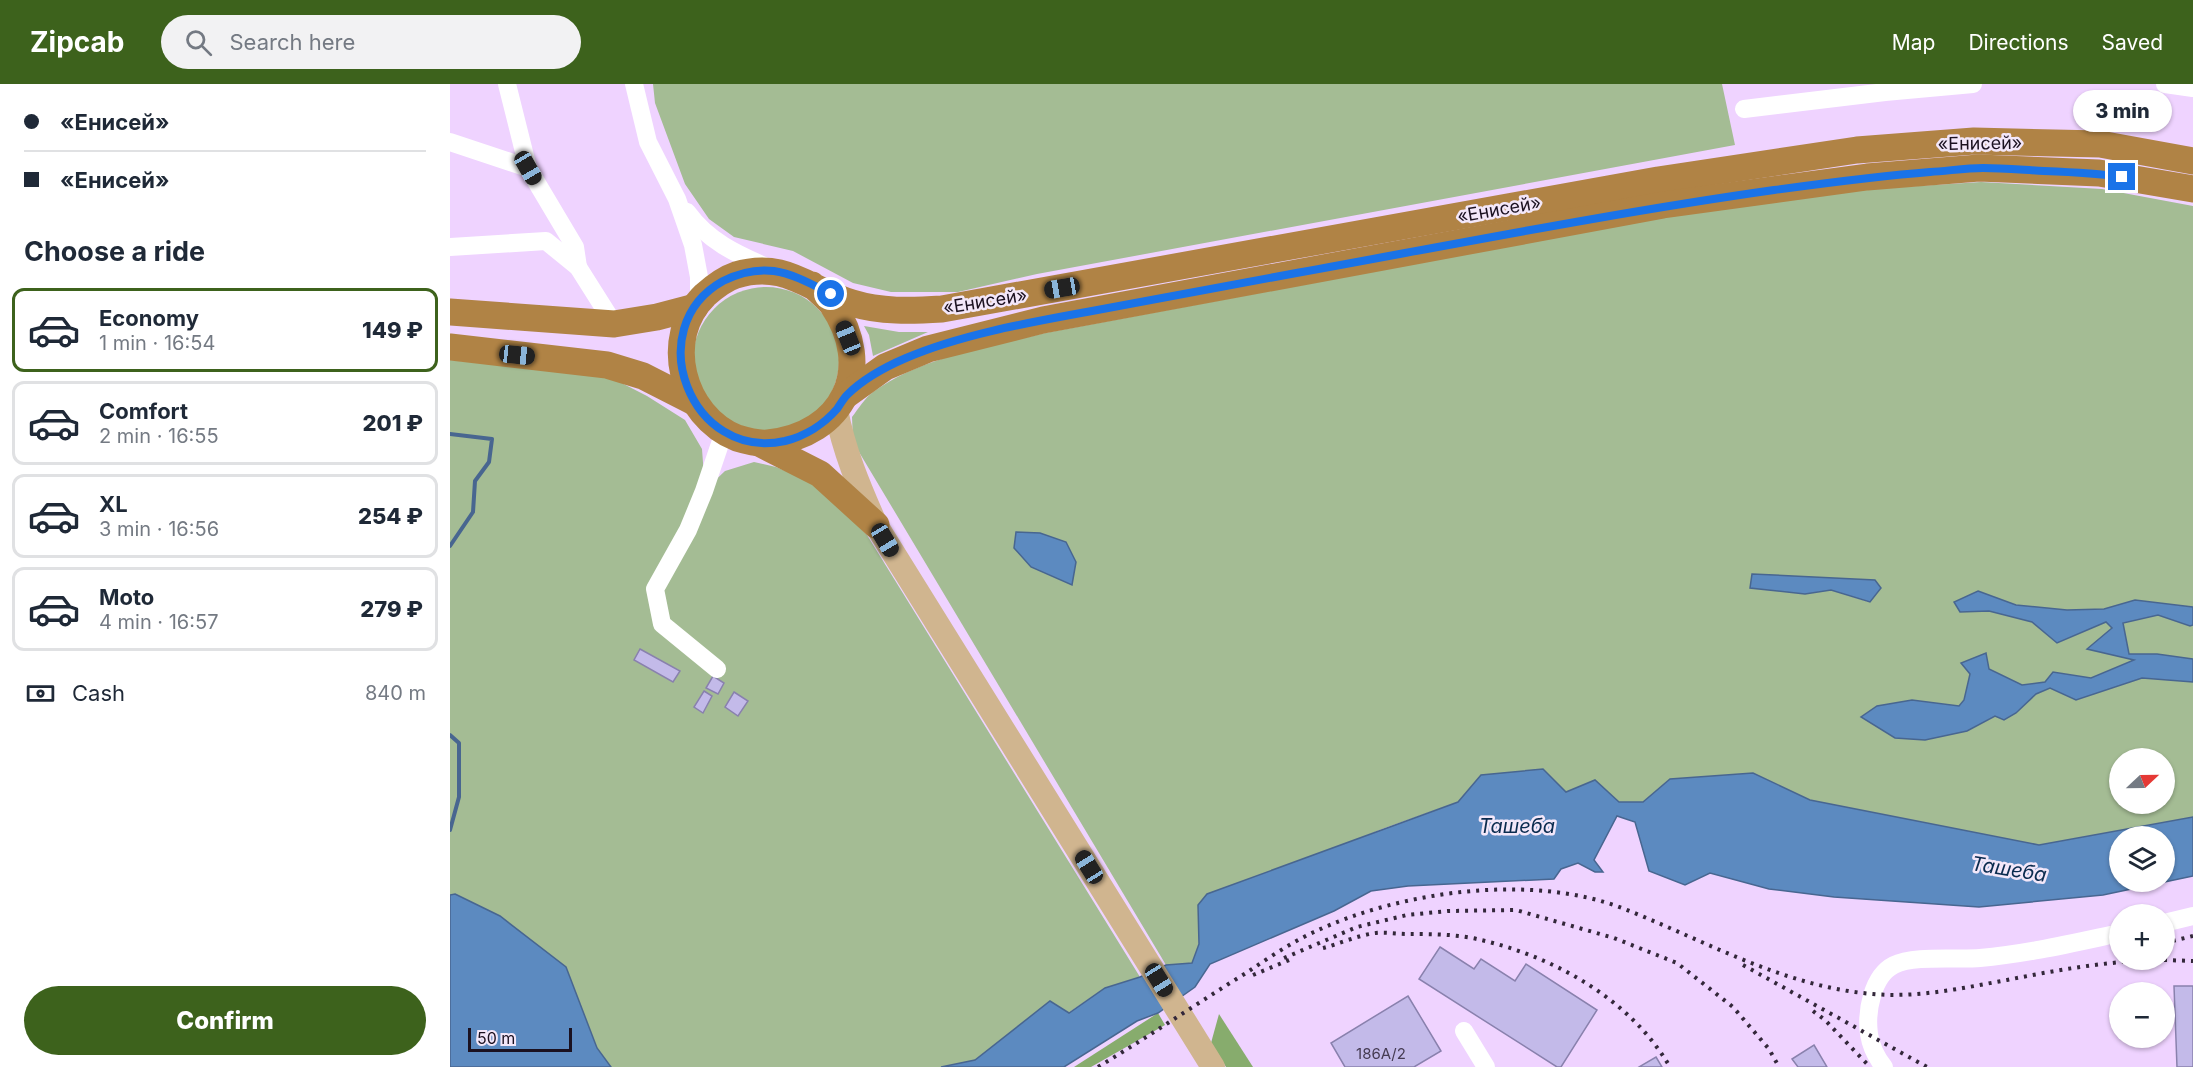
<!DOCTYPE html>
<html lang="en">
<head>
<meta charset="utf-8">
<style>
  body { margin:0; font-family:Inter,sans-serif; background:#f2f2f3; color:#1f2937; height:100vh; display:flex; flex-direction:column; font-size:22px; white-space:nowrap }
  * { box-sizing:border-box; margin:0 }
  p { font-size:20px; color:#747a83 }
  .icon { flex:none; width:33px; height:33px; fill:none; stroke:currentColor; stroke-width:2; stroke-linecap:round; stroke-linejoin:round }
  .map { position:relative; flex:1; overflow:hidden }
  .drawer { display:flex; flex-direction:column; background:#fff; width:450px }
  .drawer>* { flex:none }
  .banner { display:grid; align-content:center; height:132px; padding:0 24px; background:#fff }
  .needle { width:39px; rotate:68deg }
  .buttons { position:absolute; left:1659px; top:664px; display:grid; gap:12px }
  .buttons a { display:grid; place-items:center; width:66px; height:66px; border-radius:50%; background:#fff; box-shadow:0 2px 4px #0004; font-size:30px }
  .scale { position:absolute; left:18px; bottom:15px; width:104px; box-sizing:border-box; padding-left:6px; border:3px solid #1b1120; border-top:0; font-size:16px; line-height:21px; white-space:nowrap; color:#1b1120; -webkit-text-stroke:4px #f3e7f9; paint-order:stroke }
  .end { position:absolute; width:27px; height:27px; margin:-14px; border:8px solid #1a73e8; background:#fff; box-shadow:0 0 0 3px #fff }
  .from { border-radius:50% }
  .bubble { position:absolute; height:42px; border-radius:21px; background:#fff; box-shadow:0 2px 4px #0004; font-size:20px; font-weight:800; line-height:42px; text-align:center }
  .car { position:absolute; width:18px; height:36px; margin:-18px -9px; border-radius:8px; box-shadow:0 0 4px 2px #0007; background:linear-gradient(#222 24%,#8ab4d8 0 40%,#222 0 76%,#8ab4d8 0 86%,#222 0) }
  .banner b { display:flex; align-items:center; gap:21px; height:57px; font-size:22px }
  .banner b+b { border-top:2px solid #e0e1e3 }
  .banner i { width:15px; height:15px; background:#1f2937 }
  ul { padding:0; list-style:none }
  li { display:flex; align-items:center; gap:18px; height:84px; margin:0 12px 9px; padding:0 12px; border:3px solid #e0e1e3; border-radius:12px }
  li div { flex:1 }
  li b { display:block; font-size:22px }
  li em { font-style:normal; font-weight:800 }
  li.active { border-color:#3d621c }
  li>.icon { width:54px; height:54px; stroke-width:1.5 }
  h2 { padding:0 24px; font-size:27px; line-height:72px }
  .pay { display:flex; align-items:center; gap:15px; height:66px; padding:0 24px; font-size:22px }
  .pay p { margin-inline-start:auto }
  .primary-button { display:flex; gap:12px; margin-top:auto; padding:12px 24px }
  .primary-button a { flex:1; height:69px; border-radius:36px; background:#3d621c; color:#fff; font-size:24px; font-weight:800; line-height:69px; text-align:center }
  header { display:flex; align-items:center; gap:36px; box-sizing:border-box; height:84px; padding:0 30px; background:#3d621c; color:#fff }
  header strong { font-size:28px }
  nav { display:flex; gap:33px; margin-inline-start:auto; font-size:21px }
  .search { width:420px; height:54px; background:#f2f2f3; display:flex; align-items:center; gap:15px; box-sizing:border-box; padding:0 21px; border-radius:33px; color:#747a83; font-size:22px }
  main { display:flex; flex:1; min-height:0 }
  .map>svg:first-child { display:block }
</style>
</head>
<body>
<header>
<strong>Zipcab</strong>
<div class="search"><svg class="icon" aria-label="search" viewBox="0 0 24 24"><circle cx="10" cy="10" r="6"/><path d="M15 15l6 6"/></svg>Search here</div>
<nav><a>Map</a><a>Directions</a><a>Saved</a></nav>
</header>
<main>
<section class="drawer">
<div class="banner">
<b><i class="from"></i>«Енисей»</b>
<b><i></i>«Енисей»</b>
</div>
<h2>Choose a ride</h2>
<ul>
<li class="active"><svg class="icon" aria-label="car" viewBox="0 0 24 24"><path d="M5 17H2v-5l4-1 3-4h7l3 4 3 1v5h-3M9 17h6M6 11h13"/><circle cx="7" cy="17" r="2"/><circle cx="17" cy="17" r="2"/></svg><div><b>Economy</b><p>1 min · 16:54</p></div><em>149 ₽</em></li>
<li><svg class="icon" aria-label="car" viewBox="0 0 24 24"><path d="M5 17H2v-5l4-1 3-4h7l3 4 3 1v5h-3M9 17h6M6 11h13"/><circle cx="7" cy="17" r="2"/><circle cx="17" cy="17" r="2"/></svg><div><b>Comfort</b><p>2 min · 16:55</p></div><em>201 ₽</em></li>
<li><svg class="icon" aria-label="car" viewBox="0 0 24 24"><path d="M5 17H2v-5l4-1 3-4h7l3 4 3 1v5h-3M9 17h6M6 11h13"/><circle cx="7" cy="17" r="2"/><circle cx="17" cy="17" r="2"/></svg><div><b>XL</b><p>3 min · 16:56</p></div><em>254 ₽</em></li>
<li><svg class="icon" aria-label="car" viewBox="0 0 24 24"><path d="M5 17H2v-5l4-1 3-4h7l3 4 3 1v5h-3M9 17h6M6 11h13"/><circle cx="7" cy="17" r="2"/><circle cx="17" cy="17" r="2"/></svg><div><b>Moto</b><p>4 min · 16:57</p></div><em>279 ₽</em></li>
</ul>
<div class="pay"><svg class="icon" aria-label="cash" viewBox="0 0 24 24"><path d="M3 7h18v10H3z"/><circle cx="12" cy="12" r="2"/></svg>Cash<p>840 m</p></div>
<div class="primary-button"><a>Confirm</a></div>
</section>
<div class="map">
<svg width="1743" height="983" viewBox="0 0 1743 983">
  <rect width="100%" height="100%" fill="#efd3ff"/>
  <g fill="#a4bc94" fill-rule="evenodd">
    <polygon points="203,0 1272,0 1285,61 587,190 508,208 441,208 403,199 343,167 284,153 259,135 235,100 205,19"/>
    <path d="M 1531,98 L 1652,105 L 1743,122 L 1743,523 L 1685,516 L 1654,525 L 1617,526 L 1566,521 L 1528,507 L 1510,528 L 1539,527 L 1582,538 L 1607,559 L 1656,538 L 1663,544 L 1638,565 L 1685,576 L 1641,594 L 1604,588 L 1595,598 L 1572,601 L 1539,585 L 1536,569 L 1520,590 L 1514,616 L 1509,622 L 1462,616 L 1517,647 L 1545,632 L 1566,629 L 1586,610 L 1600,604 L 1626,616 L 1692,594 L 1743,598 L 1743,733 L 1589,761 L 1360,716 L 1303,689 L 1220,695 L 1193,718 L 1169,718 L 1145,696 L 1116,708 L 1031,691 L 1008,718 L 932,745 L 748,821 L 749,860 L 742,879 L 716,881 L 403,358 L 402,333 C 408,325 415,314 423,308 C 472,273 537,263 595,249 L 1216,133 L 1421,105 ZM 1303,490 L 1431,504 L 1419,518 L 1381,506 L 1355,510 L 1300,504 ZM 1670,675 L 1714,675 L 1714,720 L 1670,720 Z"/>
    <circle cx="316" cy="276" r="73"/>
    <polygon points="414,242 449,248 478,248 423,272 419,251"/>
    <polygon points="0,276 158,292 197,312 235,336 252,365 255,406 275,387 304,378 326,383 367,400 417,451 690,893 655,904 618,929 600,918 525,976 491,983 161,983 147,964 116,883 5,810 0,811"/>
    <polygon points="1708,531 1740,542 1743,541 1743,575 1707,570 1679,570 1673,539"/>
  </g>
  <g fill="#87ac6d">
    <polygon points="708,929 715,941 641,983 624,983"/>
    <polygon points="769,930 803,983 776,983 761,959"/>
  </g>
  <g fill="#5c8ac0" stroke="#486690" stroke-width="1.5" fill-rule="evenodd">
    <polygon points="566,448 590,449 616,458 626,478 622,501 581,483 564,464"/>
    <polygon points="1302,490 1425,496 1431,504 1420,518 1381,506 1355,510 1300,504"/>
    <polygon points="1528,507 1566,521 1617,526 1654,525 1685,516 1743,523 1743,541 1740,542 1708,531 1673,539 1679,570 1707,570 1743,575 1743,598 1692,594 1626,616 1600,604 1586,610 1566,629 1554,636 1545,632 1517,647 1475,656 1445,654 1411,633 1427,622 1462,616 1509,622 1514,616 1520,590 1511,579 1536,569 1539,585 1572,601 1595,598 1603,588 1641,594 1684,576 1637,565 1662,544 1656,538 1607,559 1582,538 1539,527 1510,528 1504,518"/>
    <path d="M 1093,685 L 1116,708 L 1145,696 L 1169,718 L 1193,718 L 1220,695 L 1303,689 L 1360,716 L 1589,761 L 1743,733 L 1743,792 L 1653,811 L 1529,823 L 1384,813 L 1319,805 L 1260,789 L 1235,801 L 1199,787 L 1185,738 L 1167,732 L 1144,776 L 1153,788 L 1145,788 L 1128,779 L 1111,785 L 1104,795 L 958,802 L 921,807 L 884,827 L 760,880 L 745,903 L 708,929 L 687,937 L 614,983 L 491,983 L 525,976 L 600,917 L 619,929 L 655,904 L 690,893 L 716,881 L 742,879 L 749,860 L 748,821 L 757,810 L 1008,718 L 1031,691 ZM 1670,753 L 1714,753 L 1714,798 L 1670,798 Z"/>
    <polygon points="5,810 50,832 116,883 147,964 161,983 0,983 0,811"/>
  </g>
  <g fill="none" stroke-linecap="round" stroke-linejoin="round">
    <g stroke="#486690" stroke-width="4">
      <polyline points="0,350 42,355 39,378 25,397 23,428 0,462"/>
      <polyline points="0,651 9,659 9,713 0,746"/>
    </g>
  </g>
  <g fill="#c3bae9" stroke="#8981ad" stroke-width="1.5">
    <polygon points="190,565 230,587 223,598 184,576"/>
    <polygon points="263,592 274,599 268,610 256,604"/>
    <polygon points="254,607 262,612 253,629 244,623"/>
    <polygon points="284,608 298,617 288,632 275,623"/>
    <polygon points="990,863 1024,885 1031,875 1065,897 1076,880 1147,926 1111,983 1107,983 969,895"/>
    <polygon points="1724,902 1743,902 1743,983 1727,983"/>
    <polygon points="958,912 991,967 964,983 895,983 881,959"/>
    <polygon points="1364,961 1377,983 1348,983 1342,975"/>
    <polygon points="1206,973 1212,983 1189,983"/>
  </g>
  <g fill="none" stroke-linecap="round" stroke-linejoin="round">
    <g stroke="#fff" stroke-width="18">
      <polyline points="57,0 78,84 125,163 128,183"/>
      <polyline points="184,0 198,58 227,115 243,161 249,193 249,218"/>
      <polyline points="1715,0 1743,4"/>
      <polyline points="1294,25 1435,8 1523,0"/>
      <polyline points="0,58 78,84"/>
      <path d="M 237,128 C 258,157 286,170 319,184"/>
      <polyline points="0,163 96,157 128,183 164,240"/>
      <polyline points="267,585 212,540 205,505 238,446 254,407 274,348"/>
      <polyline points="1714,839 1743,832"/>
      <polyline points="1014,947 1036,983"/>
      <path d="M 1434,983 C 1426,973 1421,963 1419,950 C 1416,928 1422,892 1444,881 C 1463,871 1507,876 1530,874 C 1577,870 1623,859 1670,849"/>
    </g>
    <path stroke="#d0b58f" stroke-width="24" d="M 386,326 C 394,367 409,403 426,441 L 763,983"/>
    <g stroke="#b08345" stroke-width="27">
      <path d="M 362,201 C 369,207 376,213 382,220 C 426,284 394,351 318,359 C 308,360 297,357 287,354 C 232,332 211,254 255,211 C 264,203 274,195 286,191 C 335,176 359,206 402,219 C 431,228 461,227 492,225 L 1208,96 L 1407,66 L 1524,57 L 1650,60 L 1743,77"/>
      <polyline points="0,228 164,240 207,233 245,223"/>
      <polyline points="0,263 157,281 193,292 244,318"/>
      <polyline points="396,311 435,283 478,265 593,236 1213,121 1417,93 1529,84 1649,89 1743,105"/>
      <polyline points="311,360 370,390 426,441"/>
    </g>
    <g stroke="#33273a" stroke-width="4" stroke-dasharray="3 6" stroke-linecap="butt">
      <polyline points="1714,859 1743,852"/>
      <path d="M 873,864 C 889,860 908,851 926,849 C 936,848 947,850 958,850 C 981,850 1008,850 1031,856 C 1105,873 1181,916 1220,983"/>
      <polyline points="834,874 907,843 957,831 998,827 1066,826 1164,854 1227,879 1283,923 1319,965 1329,983"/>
      <polyline points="1714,876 1743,877"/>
      <polyline points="1293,881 1477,983"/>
      <polyline points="803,891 844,874"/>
      <polyline points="1363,927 1375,936 1420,983"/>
      <path d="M 648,983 C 698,953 746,920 796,889 C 817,875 840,859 864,848 C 951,807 1081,789 1172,824 C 1254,856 1334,903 1423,910 C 1468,914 1513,904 1557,896 C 1607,886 1658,877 1709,876"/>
    </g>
  </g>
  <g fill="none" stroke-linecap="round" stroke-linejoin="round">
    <path stroke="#1a73e8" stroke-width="8" d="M 381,210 C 363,201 344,190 324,187 C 307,185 289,189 273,197 C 189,244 241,378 335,357 C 355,352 374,340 387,325 C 389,322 394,314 397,311 C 413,295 435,283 456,274 C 512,250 582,238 642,227 C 708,215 774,202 841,190 C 1001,161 1162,129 1324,106 C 1376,99 1428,92 1480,88 C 1498,87 1515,84 1533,84 C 1553,84 1574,86 1594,87 C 1620,88 1646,89 1672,93"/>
  </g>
  <g text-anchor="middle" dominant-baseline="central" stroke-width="5" stroke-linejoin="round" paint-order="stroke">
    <g font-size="15" fill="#453b52">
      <text x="931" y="969">186А/2</text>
    </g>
    <g font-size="18" fill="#1b1120" stroke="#f3e7f9">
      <text transform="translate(1530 59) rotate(-1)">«Енисей»</text>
      <text transform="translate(1049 125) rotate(-10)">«Енисей»</text>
      <text transform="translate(535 217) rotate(-9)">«Енисей»</text>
    </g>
    <g font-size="20" font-style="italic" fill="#0a2b4f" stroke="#f3e7f9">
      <text x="1067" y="742">Ташеба</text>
      <text transform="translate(1559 785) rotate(9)">Ташеба</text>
    </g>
  </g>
</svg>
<div class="buttons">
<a><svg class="needle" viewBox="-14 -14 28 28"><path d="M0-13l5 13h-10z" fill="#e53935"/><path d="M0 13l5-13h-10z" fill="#747a83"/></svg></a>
<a><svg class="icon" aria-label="layers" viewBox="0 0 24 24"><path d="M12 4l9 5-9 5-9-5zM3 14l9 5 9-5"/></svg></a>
<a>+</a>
<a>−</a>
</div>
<div class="scale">50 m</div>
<i class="end from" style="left:381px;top:210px"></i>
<i class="end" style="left:1672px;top:93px"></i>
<div class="bubble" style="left:1623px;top:6px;width:99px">3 min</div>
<i class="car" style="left:78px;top:84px;rotate:150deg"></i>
<i class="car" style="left:612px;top:204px;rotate:260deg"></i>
<i class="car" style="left:398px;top:254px;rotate:338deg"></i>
<i class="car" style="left:67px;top:271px;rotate:96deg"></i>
<i class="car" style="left:435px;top:456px;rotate:149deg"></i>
<i class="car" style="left:639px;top:783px;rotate:328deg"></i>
<i class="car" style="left:709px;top:896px;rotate:148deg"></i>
</div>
</main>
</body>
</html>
